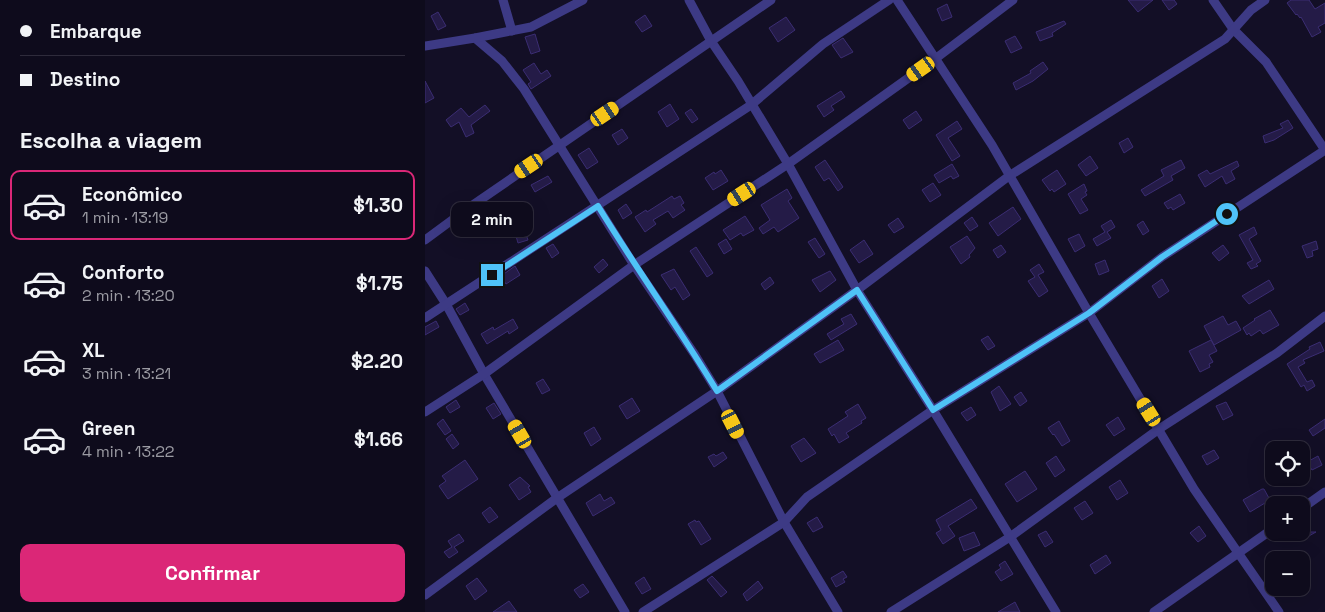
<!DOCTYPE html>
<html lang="pt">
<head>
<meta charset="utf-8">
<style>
  body { margin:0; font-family:"Space Grotesk",sans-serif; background:#171425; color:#f1f3f6; height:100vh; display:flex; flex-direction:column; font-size:19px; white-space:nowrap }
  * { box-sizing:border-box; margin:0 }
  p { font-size:16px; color:#9b9ba3 }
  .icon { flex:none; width:28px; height:28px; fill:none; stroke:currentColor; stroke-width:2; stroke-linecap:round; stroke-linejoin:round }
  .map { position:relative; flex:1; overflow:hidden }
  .panel { display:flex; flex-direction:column; background:#0e0b1c; width:425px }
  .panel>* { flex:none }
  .banner { display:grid; align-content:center; height:110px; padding:0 20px; background:#0e0b1c }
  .tools { position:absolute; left:840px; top:441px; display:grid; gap:10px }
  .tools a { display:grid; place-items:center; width:45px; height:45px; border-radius:10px; background:#0e0b1c; box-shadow:0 5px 20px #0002,0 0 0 1px #2e2b3b; font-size:25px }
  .end { position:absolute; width:22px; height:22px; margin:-11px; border:6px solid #4fc3f7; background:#111; box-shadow:0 0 0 2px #111 }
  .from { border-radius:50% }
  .bubble { position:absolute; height:35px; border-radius:10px; background:#0e0b1c; box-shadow:0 5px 20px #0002,0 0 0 1px #2e2b3b; font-size:16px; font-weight:600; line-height:35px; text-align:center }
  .car { position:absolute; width:15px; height:30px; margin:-15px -8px; border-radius:6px; box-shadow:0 0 4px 1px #0007; background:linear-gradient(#f5c518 24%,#345 0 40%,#f5c518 0 76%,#345 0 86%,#f5c518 0) }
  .banner b { display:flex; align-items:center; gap:18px; height:48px; font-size:19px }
  .banner b+b { border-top:1px solid #2e2b3b }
  .banner i { width:12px; height:12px; background:#f1f3f6 }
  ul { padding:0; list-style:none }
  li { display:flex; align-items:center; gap:15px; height:70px; margin:0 10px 8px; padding:0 10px; border:2px solid transparent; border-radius:10px }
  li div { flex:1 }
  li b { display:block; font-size:19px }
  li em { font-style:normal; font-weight:600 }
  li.active { border-color:#db2777 }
  li>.icon { width:45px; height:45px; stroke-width:1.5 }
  h2 { padding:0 20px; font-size:22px; line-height:60px }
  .button { display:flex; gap:10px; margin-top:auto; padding:10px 20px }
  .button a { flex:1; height:58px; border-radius:10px; background:#db2777; color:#fff; font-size:20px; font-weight:600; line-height:58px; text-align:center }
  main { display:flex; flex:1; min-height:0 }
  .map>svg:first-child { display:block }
</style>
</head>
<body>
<main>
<section class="panel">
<div class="banner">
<b><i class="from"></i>Embarque</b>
<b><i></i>Destino</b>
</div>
<h2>Escolha a viagem</h2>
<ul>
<li class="active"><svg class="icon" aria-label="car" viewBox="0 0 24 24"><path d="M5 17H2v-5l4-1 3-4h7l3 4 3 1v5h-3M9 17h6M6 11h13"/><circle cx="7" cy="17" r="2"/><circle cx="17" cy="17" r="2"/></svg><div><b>Econômico</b><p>1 min · 13:19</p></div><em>$1.30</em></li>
<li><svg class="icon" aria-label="car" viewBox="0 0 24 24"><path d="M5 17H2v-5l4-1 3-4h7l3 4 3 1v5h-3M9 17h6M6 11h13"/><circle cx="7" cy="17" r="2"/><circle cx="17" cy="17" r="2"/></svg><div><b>Conforto</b><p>2 min · 13:20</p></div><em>$1.75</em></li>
<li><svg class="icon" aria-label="car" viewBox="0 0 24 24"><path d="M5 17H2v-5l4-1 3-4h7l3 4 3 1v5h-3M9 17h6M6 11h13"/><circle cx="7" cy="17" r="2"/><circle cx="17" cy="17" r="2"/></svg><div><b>XL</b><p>3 min · 13:21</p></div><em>$2.20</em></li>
<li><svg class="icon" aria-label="car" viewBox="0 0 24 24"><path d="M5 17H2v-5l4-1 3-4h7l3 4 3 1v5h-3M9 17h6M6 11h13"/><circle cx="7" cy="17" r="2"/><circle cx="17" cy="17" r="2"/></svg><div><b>Green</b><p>4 min · 13:22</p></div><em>$1.66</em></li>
</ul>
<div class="button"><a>Confirmar</a></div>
</section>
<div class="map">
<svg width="900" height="612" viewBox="0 0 900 612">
  <rect width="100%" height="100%" fill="#130f26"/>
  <g fill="#241b47" stroke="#3b2d73">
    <polygon points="703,0 728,0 713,12"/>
    <polygon points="737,0 749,0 752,4 744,10"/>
    <polygon points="866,0 884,0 890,9 900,3 900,23 893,27 896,32 887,37 876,17 875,18 872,14 871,15 862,3"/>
    <polygon points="522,4 527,17 517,21 512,9"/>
    <polygon points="13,12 21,26 13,30 6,16"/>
    <polygon points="220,15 227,26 217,32 210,22"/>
    <polygon points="361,17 370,30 353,42 344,28"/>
    <polygon points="639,21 641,24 627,33 628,36 615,41 611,32"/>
    <polygon points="110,34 115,51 106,54 100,37"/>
    <polygon points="590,36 597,48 586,53 580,41"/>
    <polygon points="418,38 428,52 416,58 407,45"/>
    <polygon points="618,62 623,69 608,81 591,90 588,83 606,73 605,71"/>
    <polygon points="109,63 116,74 122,70 126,76 106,89 103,84 106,82 98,70"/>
    <polygon points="0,81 9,98 0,103"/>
    <polygon points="416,91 420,97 406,106 409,110 399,117 392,106"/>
    <polygon points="245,104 254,119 242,127 233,112"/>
    <polygon points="60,105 65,111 46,125 49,133 41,137 34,122 26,127 21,120 36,108 44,117"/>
    <polygon points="266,109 273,119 267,123 260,113"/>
    <polygon points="491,111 497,120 484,129 478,120"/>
    <polygon points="863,120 868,128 849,140 840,143 838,136 858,128 855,124"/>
    <polygon points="532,121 537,129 523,138 535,156 527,161 511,135"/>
    <polygon points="197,129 203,138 193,145 187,135"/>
    <polygon points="703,138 708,147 699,153 694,143"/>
    <polygon points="164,148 173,162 162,169 153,155"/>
    <polygon points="665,156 673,168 661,176 653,165"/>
    <polygon points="400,160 418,187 413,191 404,178 399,181 390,167"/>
    <polygon points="756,160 760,168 746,176 748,180 720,196 716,190 739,176 736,170"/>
    <polygon points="812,161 814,166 806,171 810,179 801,184 797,176 780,187 773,175 782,170 785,174"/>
    <polygon points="527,164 534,176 528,179 526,176 514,183 509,175"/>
    <polygon points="296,170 303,181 288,190 280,178 289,172 290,174"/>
    <polygon points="632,170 641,184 629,192 627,189 625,191 617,180"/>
    <polygon points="123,176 127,182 110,192 106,185"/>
    <polygon points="508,183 516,195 505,202 497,190"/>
    <polygon points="659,184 662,191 660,192 662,195 656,199 663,210 655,214 643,194"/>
    <polygon points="362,189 367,198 363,201 374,218 353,232 349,227 338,234 334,228 345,220 336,205"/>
    <polygon points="755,194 760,203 748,210 746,207 743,209 739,203"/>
    <polygon points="247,196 249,199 255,196 259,203 256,205 260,210 248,218 243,211 228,220 231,224 220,232 210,217 221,210 222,212"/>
    <polygon points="201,204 207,213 198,219 193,210"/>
    <polygon points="588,207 596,219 573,236 564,223"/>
    <polygon points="320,216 329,230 318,236 316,233 305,240 298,230"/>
    <polygon points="547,217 553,226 545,231 539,223"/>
    <polygon points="473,218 479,227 469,233 463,225"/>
    <polygon points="686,220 690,227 682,232 686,238 672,246 668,239 680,232 676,226"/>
    <polygon points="718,221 724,231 718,235 712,225"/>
    <polygon points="829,227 832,234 824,239 836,261 831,264 833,266 826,269 822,263 828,260 814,235"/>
    <polygon points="100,232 103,240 93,243 91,236"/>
    <polygon points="654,234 660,246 650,252 643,239"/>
    <polygon points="542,236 550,248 544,255 545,257 536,264 525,247"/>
    <polygon points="390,238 400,254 394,258 383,242"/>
    <polygon points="301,239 307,249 299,254 293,244"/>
    <polygon points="439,240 448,254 434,263 425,250"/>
    <polygon points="891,241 893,249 887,251 888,256 882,258 877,246"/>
    <polygon points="128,244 134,253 127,258 121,248"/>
    <polygon points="576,245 581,252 573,258 568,250"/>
    <polygon points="798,245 804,253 794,261 787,253"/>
    <polygon points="271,247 288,273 282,277 265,251"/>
    <polygon points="178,259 183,265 174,273 169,267"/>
    <polygon points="680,260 684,271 674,275 670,264"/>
    <polygon points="614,264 619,272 613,275 623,291 614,297 603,281 610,277 605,270"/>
    <polygon points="90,266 95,275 81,284 76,276"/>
    <polygon points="249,269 265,295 258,300 250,287 246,290 236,275"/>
    <polygon points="405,271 411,280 395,292 387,280"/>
    <polygon points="345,277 349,283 340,290 336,284"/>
    <polygon points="737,279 744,291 734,298 727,286"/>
    <polygon points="844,280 849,289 824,304 817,296"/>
    <polygon points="40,303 44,310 35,315 31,309"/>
    <polygon points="845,310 854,325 838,334 835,330 826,336 824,333 822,335 818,328 830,320 829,319"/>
    <polygon points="426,314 432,324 406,340 402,334 419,324 416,319"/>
    <polygon points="798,316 803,325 811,321 816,330 789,345 779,326"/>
    <polygon points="88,319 93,328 84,334 83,331 62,344 56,334 68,327 69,330"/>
    <polygon points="11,321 14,327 0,335 0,327"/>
    <polygon points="563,336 570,346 563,350 556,340"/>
    <polygon points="413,340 419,350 395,363 389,354"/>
    <polygon points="786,340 792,351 784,355 788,362 784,364 785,367 775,372 764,351"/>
    <polygon points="895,342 899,351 878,360 880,363 873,367 882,382 887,380 890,386 882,391 879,385 876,387 862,364 885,349 884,347"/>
    <polygon points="118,379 125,390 117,394 111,383"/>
    <polygon points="574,386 586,404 575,411 566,392"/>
    <polygon points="596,392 602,401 595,406 589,397"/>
    <polygon points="207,398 215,411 202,419 194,406"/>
    <polygon points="31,400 35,407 25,413 21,407"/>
    <polygon points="801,402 808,415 798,420 791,406"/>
    <polygon points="69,403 76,414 68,419 61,408"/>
    <polygon points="433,404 441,418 436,421 437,423 421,433 424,437 414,443 409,434 407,436 403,429 423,416 420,412"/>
    <polygon points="546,407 551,415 542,421 536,413"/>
    <polygon points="693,417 700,429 689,436 681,425"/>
    <polygon points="18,419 26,431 20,435 12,424"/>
    <polygon points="900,419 900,428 888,436 884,430"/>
    <polygon points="634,421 645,441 637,446 629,434 628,435 623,428"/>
    <polygon points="169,427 176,439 166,446 159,433"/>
    <polygon points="27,434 34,444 28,449 21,439"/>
    <polygon points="379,438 391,453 376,462 366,446"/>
    <polygon points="789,450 794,458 782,465 777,456"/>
    <polygon points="298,452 302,458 289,467 283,457 289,454 291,456"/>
    <polygon points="631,456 640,470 630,477 621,463"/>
    <polygon points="893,456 897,465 887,470 882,462"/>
    <polygon points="40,460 53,479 23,499 14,486 21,481 17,476"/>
    <polygon points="600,471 612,489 592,502 580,484"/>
    <polygon points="95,477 105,486 103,487 106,492 94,500 84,485"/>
    <polygon points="695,480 703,493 692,500 684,487"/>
    <polygon points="837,489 839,489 845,500 825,512 818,500"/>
    <polygon points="175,494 179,501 186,497 190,503 168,516 161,503"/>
    <polygon points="546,499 552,508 523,526 530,536 518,544 511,533 516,530 511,520"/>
    <polygon points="660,501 668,513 657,520 649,508"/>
    <polygon points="65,507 73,517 64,523 57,513"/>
    <polygon points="392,517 398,527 388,532 382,523"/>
    <polygon points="270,520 271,522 274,521 286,539 276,545 263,524"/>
    <polygon points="774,526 781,536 773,542 765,533"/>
    <polygon points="621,531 628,542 620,547 613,535"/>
    <polygon points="549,532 555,545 539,551 534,538"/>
    <polygon points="870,532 891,532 875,541"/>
    <polygon points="34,534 39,541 29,547 33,552 24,558 19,552 27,547 23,541"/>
    <polygon points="876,552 885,568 876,572"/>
    <polygon points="681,555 686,563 670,574 665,565"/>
    <polygon points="580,561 588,574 576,581 570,572 576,568 574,565"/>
    <polygon points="418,571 422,577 418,579 420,582 411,587 406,578"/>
    <polygon points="287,576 302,592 296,597 282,580"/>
    <polygon points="219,577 226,589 217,594 210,583"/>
    <polygon points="52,578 62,591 50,600 41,586"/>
    <polygon points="333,581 338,588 322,601 318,594"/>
    <polygon points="158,584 164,592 155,598 149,590"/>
    <polygon points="84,601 92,612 68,612"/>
    <polygon points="590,602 595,612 573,612"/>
  </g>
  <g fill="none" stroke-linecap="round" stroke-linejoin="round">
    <g stroke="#3d3a85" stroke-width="9">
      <polyline points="78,0 87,31"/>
      <polyline points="264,0 286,41 313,81 363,164 432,290 508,410 631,612"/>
      <polyline points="472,0 567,145 664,313 769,489 854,612"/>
      <polyline points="788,0 808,29 841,62 900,150"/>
      <polyline points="50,38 77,61 99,89 209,265 270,355 292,391 359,522 413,612"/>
      <polyline points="0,46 50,38 106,27 158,0"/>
      <polyline points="0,240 42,209 346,0"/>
      <polyline points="0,271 21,304 59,374 200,612"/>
      <polyline points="0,318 326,105 398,44 464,0"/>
      <polyline points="0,412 59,374 209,265 363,164 510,59 588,0"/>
      <polyline points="876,509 900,492"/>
      <polyline points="0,595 132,498 292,391 432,290 584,176 800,39 826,10 840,0"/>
      <polyline points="218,612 359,522 382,497 508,410 664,313 737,257 900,150"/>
      <polyline points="466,612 585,537 734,429 852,353 900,316"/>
      <polyline points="729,612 849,528"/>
    </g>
  </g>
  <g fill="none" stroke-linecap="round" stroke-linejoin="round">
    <path stroke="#4fc3f7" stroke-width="6" d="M 67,275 L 173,206 C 211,268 254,328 292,391 L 432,290 L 508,410 L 664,313 L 737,257 L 802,214"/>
  </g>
</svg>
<div class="tools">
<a><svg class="icon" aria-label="locate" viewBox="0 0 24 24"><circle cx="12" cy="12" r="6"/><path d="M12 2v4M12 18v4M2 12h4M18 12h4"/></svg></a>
<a>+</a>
<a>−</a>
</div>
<i class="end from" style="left:802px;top:214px"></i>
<i class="end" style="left:67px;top:275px"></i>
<div class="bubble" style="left:26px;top:202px;width:82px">2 min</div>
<i class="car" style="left:496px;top:69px;rotate:235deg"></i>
<i class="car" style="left:180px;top:114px;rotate:56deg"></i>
<i class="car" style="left:104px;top:166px;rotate:236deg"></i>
<i class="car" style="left:317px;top:194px;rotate:237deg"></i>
<i class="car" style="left:724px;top:412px;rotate:328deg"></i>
<i class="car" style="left:308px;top:424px;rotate:153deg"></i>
<i class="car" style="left:95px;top:434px;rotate:330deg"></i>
</div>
</main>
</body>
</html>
